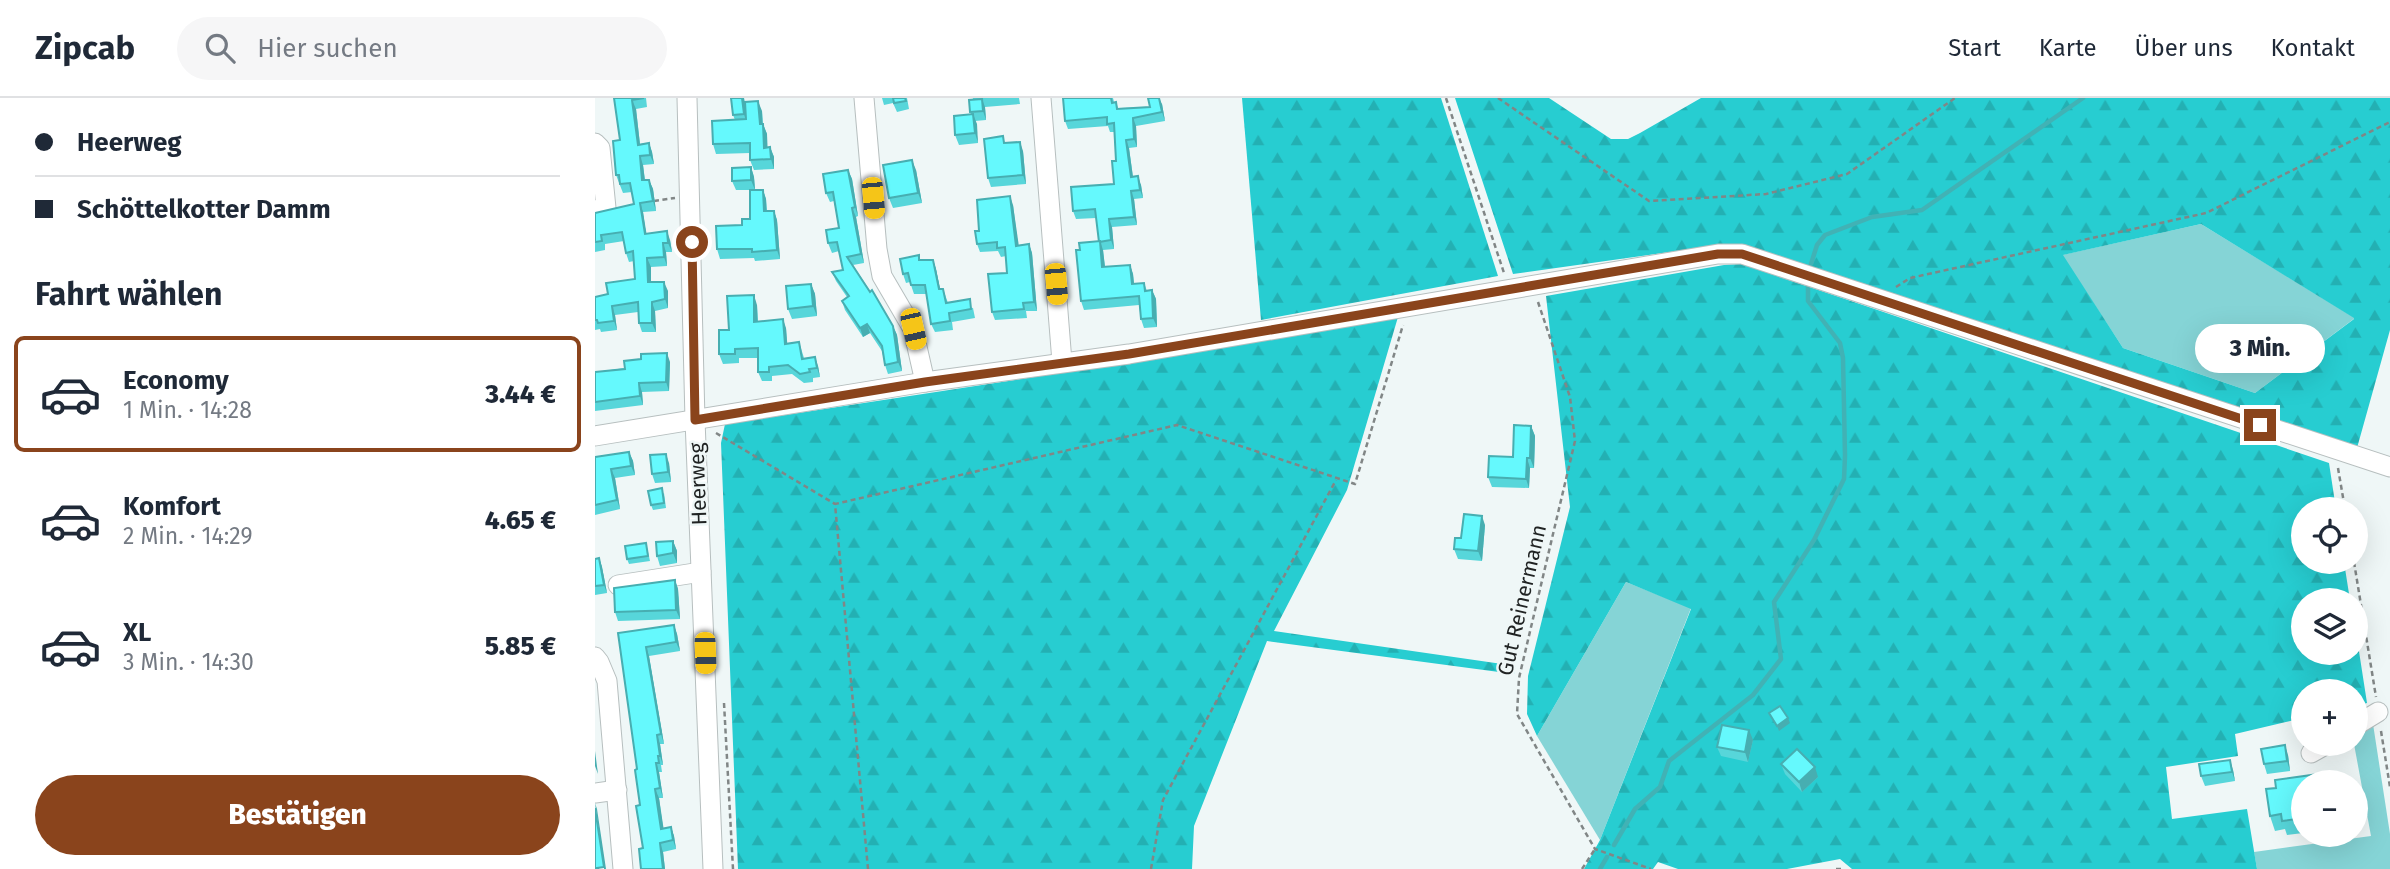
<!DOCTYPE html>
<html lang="de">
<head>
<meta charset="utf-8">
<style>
  body { margin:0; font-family:"Fira Sans",sans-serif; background:#f6f6f7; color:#1f2937; height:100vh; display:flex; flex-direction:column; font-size:26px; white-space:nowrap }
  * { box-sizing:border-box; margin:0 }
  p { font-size:23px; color:#747a83 }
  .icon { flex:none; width:38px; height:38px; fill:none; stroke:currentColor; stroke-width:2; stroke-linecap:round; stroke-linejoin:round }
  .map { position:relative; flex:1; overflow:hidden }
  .panel { display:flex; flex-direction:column; background:#fff; width:595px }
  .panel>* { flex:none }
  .top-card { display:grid; align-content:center; height:154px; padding:0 35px; background:#fff }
  .fabs { position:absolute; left:1696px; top:399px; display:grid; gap:14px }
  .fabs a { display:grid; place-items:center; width:77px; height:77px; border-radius:50%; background:#fff; box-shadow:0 7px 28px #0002; font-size:35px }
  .end { position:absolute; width:32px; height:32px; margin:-16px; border:9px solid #8a441c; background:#fff; box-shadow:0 0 0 4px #fff }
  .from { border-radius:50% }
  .bubble { position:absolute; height:49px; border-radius:24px; background:#fff; box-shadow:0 7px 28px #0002; font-size:23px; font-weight:800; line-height:49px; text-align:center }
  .car { position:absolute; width:21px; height:42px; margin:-21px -10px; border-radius:9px; box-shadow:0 0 5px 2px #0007; background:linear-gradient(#f5c518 24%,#345 0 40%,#f5c518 0 76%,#345 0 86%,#f5c518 0) }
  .top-card b { display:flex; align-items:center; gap:24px; height:66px; font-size:26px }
  .top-card b+b { border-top:2px solid #e0e1e3 }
  .top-card i { width:18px; height:18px; background:#1f2937 }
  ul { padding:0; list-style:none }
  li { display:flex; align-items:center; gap:21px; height:116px; margin:0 14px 10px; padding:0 21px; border:4px solid transparent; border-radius:10px }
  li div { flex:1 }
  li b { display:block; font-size:26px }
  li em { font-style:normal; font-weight:800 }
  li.current { border-color:#8a441c }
  li>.icon { width:63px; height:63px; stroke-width:1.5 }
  h2 { padding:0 35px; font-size:32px; line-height:84px }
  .cta { display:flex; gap:14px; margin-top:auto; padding:14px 35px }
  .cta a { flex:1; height:80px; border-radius:42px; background:#8a441c; color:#fff; font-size:28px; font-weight:800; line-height:80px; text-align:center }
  header { display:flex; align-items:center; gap:42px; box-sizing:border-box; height:98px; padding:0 35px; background:#fff; border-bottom:2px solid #e0e1e3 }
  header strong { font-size:33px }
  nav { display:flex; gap:38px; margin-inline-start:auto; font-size:24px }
  .search { width:490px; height:63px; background:#f6f6f7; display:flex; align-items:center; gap:18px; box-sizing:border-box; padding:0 24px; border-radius:38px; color:#747a83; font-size:26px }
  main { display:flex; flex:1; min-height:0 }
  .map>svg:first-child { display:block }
</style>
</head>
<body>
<header>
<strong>Zipcab</strong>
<div class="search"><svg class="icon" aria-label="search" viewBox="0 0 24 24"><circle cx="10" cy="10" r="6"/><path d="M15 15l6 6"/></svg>Hier suchen</div>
<nav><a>Start</a><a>Karte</a><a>Über uns</a><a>Kontakt</a></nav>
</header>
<main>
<section class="panel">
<div class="top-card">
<b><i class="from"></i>Heerweg</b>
<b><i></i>Schöttelkotter Damm</b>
</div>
<h2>Fahrt wählen</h2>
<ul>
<li class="current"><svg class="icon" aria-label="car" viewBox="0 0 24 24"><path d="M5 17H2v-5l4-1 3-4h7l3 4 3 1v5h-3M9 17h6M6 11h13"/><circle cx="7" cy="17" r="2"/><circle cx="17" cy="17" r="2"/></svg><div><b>Economy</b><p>1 Min. · 14:28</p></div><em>3.44 €</em></li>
<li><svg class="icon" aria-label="car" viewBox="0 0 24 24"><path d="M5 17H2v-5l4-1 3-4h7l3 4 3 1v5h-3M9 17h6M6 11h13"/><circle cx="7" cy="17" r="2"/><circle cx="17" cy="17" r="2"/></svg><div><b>Komfort</b><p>2 Min. · 14:29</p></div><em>4.65 €</em></li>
<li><svg class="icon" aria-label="car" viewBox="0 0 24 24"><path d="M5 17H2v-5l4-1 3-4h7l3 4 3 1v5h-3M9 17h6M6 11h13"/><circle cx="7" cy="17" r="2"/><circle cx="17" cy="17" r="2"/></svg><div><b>XL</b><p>3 Min. · 14:30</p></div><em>5.85 €</em></li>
</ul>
<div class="cta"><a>Bestätigen</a></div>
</section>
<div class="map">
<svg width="1795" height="771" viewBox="0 0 1795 771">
  <defs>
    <pattern id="forest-firs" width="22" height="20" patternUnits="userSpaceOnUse" patternTransform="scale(1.75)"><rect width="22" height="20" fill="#27cdd1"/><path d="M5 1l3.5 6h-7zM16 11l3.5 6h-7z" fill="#23b0b3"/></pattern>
  </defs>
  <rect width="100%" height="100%" fill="#eff7f7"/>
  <g fill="#85d4d6">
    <polygon points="1606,126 1760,220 1660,295 1528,250 1467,157"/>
    <polygon points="1031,484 1096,510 1005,742 942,638"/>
    <polygon points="1778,626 1795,736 1795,771 1662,771 1659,754 1776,738 1759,646 1760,646 1761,641"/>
  </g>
  <g fill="url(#forest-firs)" fill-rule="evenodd">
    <polygon points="647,0 846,0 903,178 666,222"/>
    <path d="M 860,0 L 954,0 L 1016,41 L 1033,41 L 1045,35 L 1106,0 L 1795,0 L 1795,232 L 1762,350 L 1147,146 L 1132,146 L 918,176 ZM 1606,126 L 1759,220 L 1759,221 L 1660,295 L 1528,250 L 1468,157 Z"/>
    <polygon points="1147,166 1734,365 1741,411 1708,411 1708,464 1749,464 1755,502 1708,502 1708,555 1760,555 1761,534 1772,605 1761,608 1760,593 1708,593 1708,620 1640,636 1643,658 1571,669 1577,721 1652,711 1662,771 1257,771 1245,761 1192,771 1083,771 1063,764 1058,771 989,771 1005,742 1096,511 1031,484 942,638 932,616 933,578 975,409 951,198 1129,167"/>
    <polygon points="803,219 752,392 679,533 921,568 919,576 672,543 599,728 597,771 143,771 126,345 130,326 525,266"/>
  </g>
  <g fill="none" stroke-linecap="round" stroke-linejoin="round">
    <g stroke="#41b2b5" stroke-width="4.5">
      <polyline points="1216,166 1222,147 1230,137 1277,119 1327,112 1488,0"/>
      <polyline points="1019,747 1040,711 1065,689 1074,663 1158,597 1186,561 1179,504 1219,442 1249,381 1250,358 1248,260 1245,245 1213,203 1213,183"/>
      <polyline points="1005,771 1012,759"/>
    </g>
    <g stroke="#b7bfbf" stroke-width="21">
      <g id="minor">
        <polyline points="92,0 100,322 118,771"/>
        <polyline points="269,0 282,151 287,178 318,231 330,284"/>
        <polyline points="446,0 467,264"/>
        <polyline points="0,45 5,50 11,110 0,112"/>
        <polyline points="0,338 330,284 534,256 1123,156 1147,156 1795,369"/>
        <polyline points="23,487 106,474"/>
        <polyline points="0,559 4,564 12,583 28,771"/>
        <polyline points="1760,628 1783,614"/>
        <polyline points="1716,655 1732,646"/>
        <polyline points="0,695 22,692"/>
      </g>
    </g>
    <g stroke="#818686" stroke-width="2.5" stroke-dasharray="5 3.5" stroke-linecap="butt">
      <polyline points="851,0 909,175"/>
      <polyline points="903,0 1054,103 1171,96 1252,76 1360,0"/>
      <polyline points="59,103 80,100"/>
      <polyline points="1301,189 1315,180 1611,115 1795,24"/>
      <polyline points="943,204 975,299 980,343 924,580 922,616 1000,751 1056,771"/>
      <polyline points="121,335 240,406"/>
      <polyline points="1743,370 1750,411"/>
      <polyline points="1759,464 1781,599"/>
      <polyline points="129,605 138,771"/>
      <polyline points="1786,633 1795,689"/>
      <polyline points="273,771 240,406 582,327 760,386 808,227"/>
      <polyline points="556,771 568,702 741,382"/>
      <polyline points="987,771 1000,751"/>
      <polyline points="1241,771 1247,771"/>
    </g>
    <use href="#minor" stroke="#fff" stroke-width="19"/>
  </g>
  <g fill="#57d6da">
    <polygon points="19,0 51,0 52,9 41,11 45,46 54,45 57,54 59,66 48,67 50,82 54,82 58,91 61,113 48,114 51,136 75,142 77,154 71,154 72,168 56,169 56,184 73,193 73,210 60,213 61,234 47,234 44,225 43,214 20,217 22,232 6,234 5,231 0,232 0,199 13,196 40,181 39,163 34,164 31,155 29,143 10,146 10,152 0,154 0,115 39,106 37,94 28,95 21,77 25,42"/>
    <polygon points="149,0 151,13 167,13 168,26 172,36 172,49 175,49 179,59 179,71 159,72 155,62 155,55 121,56 118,46 140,22 138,17"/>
    <polygon points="287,0 312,0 314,11 302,14 298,5 289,7"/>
    <polygon points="378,0 424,0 425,6 390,9 391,22 380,23 383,45 364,47 360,37 376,16 375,14"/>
    <polygon points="468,0 518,0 519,4 521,4 523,10 555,9 567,6 570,23 541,28 542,49 534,50 538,79 546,87 548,100 539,101 542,127 517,129 519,151 508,152 510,169 535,167 538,176 539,186 549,185 552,193 557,192 561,201 562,229 549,230 546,221 544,207 489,212 486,203 485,152 504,143 501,120 481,121 478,113 519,86 521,63 519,34 515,34 513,28 473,31 470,23"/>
    <polygon points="428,53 431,86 396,89 393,80"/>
    <polygon points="156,69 159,79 160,92 141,92 137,83"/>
    <polygon points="253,72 257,81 263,118 261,119 269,165 258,167 298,228 302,237 307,273 293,276 290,267 287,253 275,235 268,239 250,212 247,203 252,199 241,183 237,174 248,172 244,153 237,155 233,145 244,130 239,103 235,104 231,95"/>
    <polygon points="321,72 327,105 298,110 294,100"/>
    <polygon points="168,92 171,101 172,113 179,113 182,122 185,161 160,163 159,160 125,161 122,151 147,127 155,121"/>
    <polygon points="418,107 423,147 434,146 437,155 442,213 431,213 432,220 400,222 397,214 412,175 411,158 406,159 403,153 385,154 382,146 384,133"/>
    <polygon points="325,162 338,162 341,171 345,191 348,191 353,205 378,210 380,220 357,224 358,232 340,234 336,226 332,196 319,196 315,184 311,185 308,176"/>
    <polygon points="216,186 220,196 222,218 197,221 193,211"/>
    <polygon points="162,207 163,224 191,230 192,246 204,244 209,260 223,268 225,279 218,280 218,284 209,285 197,276 177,278 177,283 167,283 163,274 163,260 144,260 144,265 128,266 124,256 134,232"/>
    <polygon points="75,264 74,293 47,294 48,307 0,313 0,274"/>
    <polygon points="936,328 940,338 939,370 935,370 934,390 897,389 893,379 918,359"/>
    <polygon points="34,354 38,363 40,377 20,380 25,411 0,417 0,359"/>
    <polygon points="74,365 76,384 60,385 57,376"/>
    <polygon points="69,395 71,410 58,412 56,407"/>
    <polygon points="890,427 887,463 863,461 859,451"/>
    <polygon points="78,443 82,453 82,465 65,468 62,458"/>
    <polygon points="51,445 55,463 34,466 32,461"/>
    <polygon points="4,460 7,469 12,495 0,497 0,461"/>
    <polygon points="80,482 83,491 85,521 23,523 20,514"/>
    <polygon points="79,527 82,536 85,553 54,558 69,646 65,646 68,667 66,667 67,674 64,674 68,700 64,700 68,730 76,729 79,738 81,751 68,754 70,771 46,771 48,750 42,671 23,535"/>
    <polygon points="1158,642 1153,664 1126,658 1122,649"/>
    <polygon points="1693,657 1695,673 1672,676 1669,666"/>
    <polygon points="1186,666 1223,679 1207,694 1190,676"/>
    <polygon points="1638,672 1640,683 1610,688 1606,678"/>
    <polygon points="1724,676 1727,684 1708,684 1708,735 1692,737 1690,731 1680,733 1675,718 1681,690"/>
  </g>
  <g fill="#47aeb1">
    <polygon points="147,0 149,0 152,25 149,16"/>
    <polygon points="564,0 567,6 570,23 567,14"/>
    <polygon points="387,1 390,9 391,22 388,13"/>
    <polygon points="37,2 41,11 46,56 43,47"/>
    <polygon points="163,3 167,13 168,36 165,26"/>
    <polygon points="378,16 382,26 383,45 380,35"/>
    <polygon points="538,20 541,28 542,49 539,41"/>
    <polygon points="168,26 172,36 173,60 169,50"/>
    <polygon points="531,42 534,50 539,87 536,79"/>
    <polygon points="425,44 428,53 431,86 428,77"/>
    <polygon points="54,45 57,54 59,66 55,57"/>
    <polygon points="175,49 179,59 179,71 176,61"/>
    <polygon points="45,58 48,67 51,92 47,82"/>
    <polygon points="317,62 321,72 327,105 323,95"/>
    <polygon points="156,69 159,79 160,92 156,82"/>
    <polygon points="253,72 257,81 263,118 260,109"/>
    <polygon points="543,78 546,87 548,100 545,92"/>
    <polygon points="54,82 58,91 61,113 58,103"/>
    <polygon points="168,92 171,101 172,122 169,113"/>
    <polygon points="536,93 539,101 542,127 539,119"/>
    <polygon points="415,98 418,107 425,156 421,148"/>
    <polygon points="45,105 48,114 53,145 50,136"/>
    <polygon points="257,110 261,119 269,165 266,156"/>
    <polygon points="179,113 182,122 185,161 182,152"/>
    <polygon points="514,121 517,129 519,151 516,142"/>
    <polygon points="72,133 75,142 77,154 73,145"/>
    <polygon points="505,143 508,152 511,178 507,169"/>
    <polygon points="68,145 71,154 72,168 69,159"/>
    <polygon points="434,146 437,155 442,213 439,204"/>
    <polygon points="52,160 56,169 56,193 53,184"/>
    <polygon points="338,162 341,171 347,200 344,191"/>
    <polygon points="535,167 538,176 540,195 537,186"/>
    <polygon points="69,184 73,193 73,210 70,201"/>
    <polygon points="216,186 220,196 222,218 218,208"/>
    <polygon points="557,192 561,201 562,229 558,220"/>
    <polygon points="159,197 162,207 163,233 159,224"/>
    <polygon points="57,204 60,213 61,234 57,225"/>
    <polygon points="17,208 20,217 22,232 19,223"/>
    <polygon points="188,221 191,230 193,255 190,246"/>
    <polygon points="272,226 275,235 268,239 265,230"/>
    <polygon points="298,228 302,237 307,273 303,264"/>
    <polygon points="72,255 75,264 74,293 71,284"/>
    <polygon points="220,259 223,268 225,279 222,270"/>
    <polygon points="44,285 47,294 48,307 45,298"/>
    <polygon points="936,328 940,338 939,370 935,360"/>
    <polygon points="34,354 38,363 40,377 36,368"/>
    <polygon points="71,356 74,365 76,384 73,374"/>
    <polygon points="932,360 935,370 934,390 931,381"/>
    <polygon points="16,371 20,380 25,411 22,402"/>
    <polygon points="887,418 890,427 887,463 883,453"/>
    <polygon points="78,443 82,453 82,465 78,455"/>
    <polygon points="4,460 7,469 12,495 9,487"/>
    <polygon points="80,482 83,491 85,521 81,512"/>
    <polygon points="79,527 82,536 85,553 81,544"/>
    <polygon points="51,549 54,558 69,646 66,636"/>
    <polygon points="1193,620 1195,625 1184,633 1182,628"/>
    <polygon points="1154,632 1158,642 1153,664 1150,654"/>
    <polygon points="62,637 65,646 68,667 65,658"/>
    <polygon points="1690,647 1693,657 1695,673 1692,663"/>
    <polygon points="0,653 3,676 0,668"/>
    <polygon points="1635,662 1638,672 1640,683 1637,674"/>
    <polygon points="61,665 64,674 68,700 65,690"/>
    <polygon points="1220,669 1223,679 1207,694 1204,684"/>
    <polygon points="60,691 64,700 70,740 66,731"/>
    <polygon points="0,705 2,711 11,771 9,771 9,769"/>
    <polygon points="76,729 79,738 81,751 78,742"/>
    <polygon points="65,745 68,754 70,771 68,771"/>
  </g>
  <g fill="#65f9fd" stroke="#47aeb1" stroke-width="2">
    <polygon points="19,0 49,0 37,2 43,47 54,45 55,57 45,58 47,82 54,82 58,103 45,105 50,136 72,133 73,145 68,145 69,159 52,160 53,184 69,184 70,201 57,204 57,225 44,225 43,204 17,208 19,223 3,225 2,222 0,222 0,199 13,196 11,185 40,181 38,153 31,155 27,134 6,137 7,143 0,144 0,115 39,106 35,85 25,86 24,77 21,77 18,43 25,42"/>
    <polygon points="136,0 147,0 149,16 138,17"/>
    <polygon points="298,0 310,0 311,3 299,5"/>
    <polygon points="468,0 516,0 517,5 521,4 522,11 555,9 553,0 564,0 567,14 538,20 539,41 531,42 536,79 543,78 545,92 536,93 539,119 514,121 516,142 504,144 500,111 478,113 476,89 519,86 517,63 521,63 519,25 512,26 512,19 470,23"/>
    <polygon points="387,1 388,13 375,14 374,2"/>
    <polygon points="163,3 165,26 168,26 169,50 175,49 176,61 155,62 155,45 118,46 117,23 151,21 150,4"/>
    <polygon points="378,16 380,35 360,37 359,18"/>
    <polygon points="408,38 409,45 425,44 428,77 393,80 389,41"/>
    <polygon points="317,62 323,95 294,100 288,67"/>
    <polygon points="156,69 156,82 137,83 137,70"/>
    <polygon points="253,72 260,109 257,110 266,156 252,159 275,194 277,192 298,228 303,264 290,267 287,248 272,226 265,230 247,203 254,198 237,174 248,172 242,144 233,145 231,132 244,130 238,94 231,95 228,76"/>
    <polygon points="155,92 168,92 169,113 179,113 182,152 157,154 157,151 122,151 121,128 147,127 147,121 155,121"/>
    <polygon points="415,98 421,148 434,146 439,204 428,205 429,211 397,214 393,176 412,175 410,149 402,150 402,144 382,146 380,133 384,133 382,102"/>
    <polygon points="505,143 507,169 535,167 537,186 549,185 550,193 557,192 558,220 546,221 544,198 486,203 481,152 485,152 484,145"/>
    <polygon points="324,157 324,162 338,162 344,191 348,191 351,205 375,201 376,211 354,215 355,223 336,226 330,187 316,187 313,175 308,176 305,161"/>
    <polygon points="216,186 218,208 193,211 191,188"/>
    <polygon points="159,197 159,224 188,221 190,246 204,244 207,261 220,259 222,270 214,271 215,274 205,276 193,267 174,269 174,274 163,274 163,250 140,251 140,256 124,256 124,232 134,232 132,198"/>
    <polygon points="72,255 71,284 44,285 45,298 0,304 0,274 30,271 29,263 46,261 46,256"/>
    <polygon points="919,327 936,328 935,360 932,360 931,381 893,379 894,358 918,359"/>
    <polygon points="34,354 36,368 16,371 22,402 0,407 0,359"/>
    <polygon points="71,356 73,374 57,376 55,357"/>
    <polygon points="67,390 69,405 56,407 53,393"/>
    <polygon points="869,416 887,418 883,453 859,451 860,440 866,440"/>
    <polygon points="78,443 78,455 62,458 61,444"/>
    <polygon points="51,445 53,458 32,461 30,448"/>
    <polygon points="4,460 9,487 0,488 0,461"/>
    <polygon points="80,482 81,512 20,514 19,490"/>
    <polygon points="79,527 81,544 51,549 66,636 62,637 65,658 63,658 64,665 61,665 65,690 60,691 66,731 76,729 78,742 65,745 68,771 46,771 44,751 48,750 41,708 45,707 40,672 42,671 23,535"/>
    <polygon points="1185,608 1193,620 1182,628 1174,615"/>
    <polygon points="1127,627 1154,632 1150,654 1122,649"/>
    <polygon points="1690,647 1692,663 1669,666 1666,651"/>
    <polygon points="1202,651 1220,669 1204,684 1186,666"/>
    <polygon points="1635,662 1637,674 1606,678 1604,666"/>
    <polygon points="1724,676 1725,684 1708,684 1708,720 1687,723 1686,716 1675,718 1671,691 1681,690 1680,682"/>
    <polygon points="0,710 9,769 2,770 3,771 0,771"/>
  </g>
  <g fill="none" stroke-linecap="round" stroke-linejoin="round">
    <polyline stroke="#8a441c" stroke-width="9" points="97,144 100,322 330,284 534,256 1123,156 1147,156 1665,327"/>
  </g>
  <g text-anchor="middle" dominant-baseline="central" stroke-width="5" stroke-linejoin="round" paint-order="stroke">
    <g font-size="21" fill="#202323" stroke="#eff7f7">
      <text transform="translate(103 386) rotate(-92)">Heerweg</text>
      <text transform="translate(927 502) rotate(-77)">Gut Reinermann</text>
    </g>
  </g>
</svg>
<div class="fabs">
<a><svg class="icon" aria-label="locate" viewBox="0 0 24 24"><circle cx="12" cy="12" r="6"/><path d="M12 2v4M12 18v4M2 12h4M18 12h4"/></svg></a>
<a><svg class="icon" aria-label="layers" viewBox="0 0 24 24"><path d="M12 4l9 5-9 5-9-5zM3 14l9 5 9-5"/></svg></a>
<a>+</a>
<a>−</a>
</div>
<i class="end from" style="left:97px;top:144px"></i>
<i class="end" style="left:1665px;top:327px"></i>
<div class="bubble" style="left:1600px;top:226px;width:130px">3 Min.</div>
<i class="car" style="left:278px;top:100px;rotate:175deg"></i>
<i class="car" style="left:461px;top:186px;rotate:175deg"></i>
<i class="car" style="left:318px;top:231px;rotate:167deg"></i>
<i class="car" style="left:110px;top:555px;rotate:178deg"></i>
</div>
</main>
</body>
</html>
